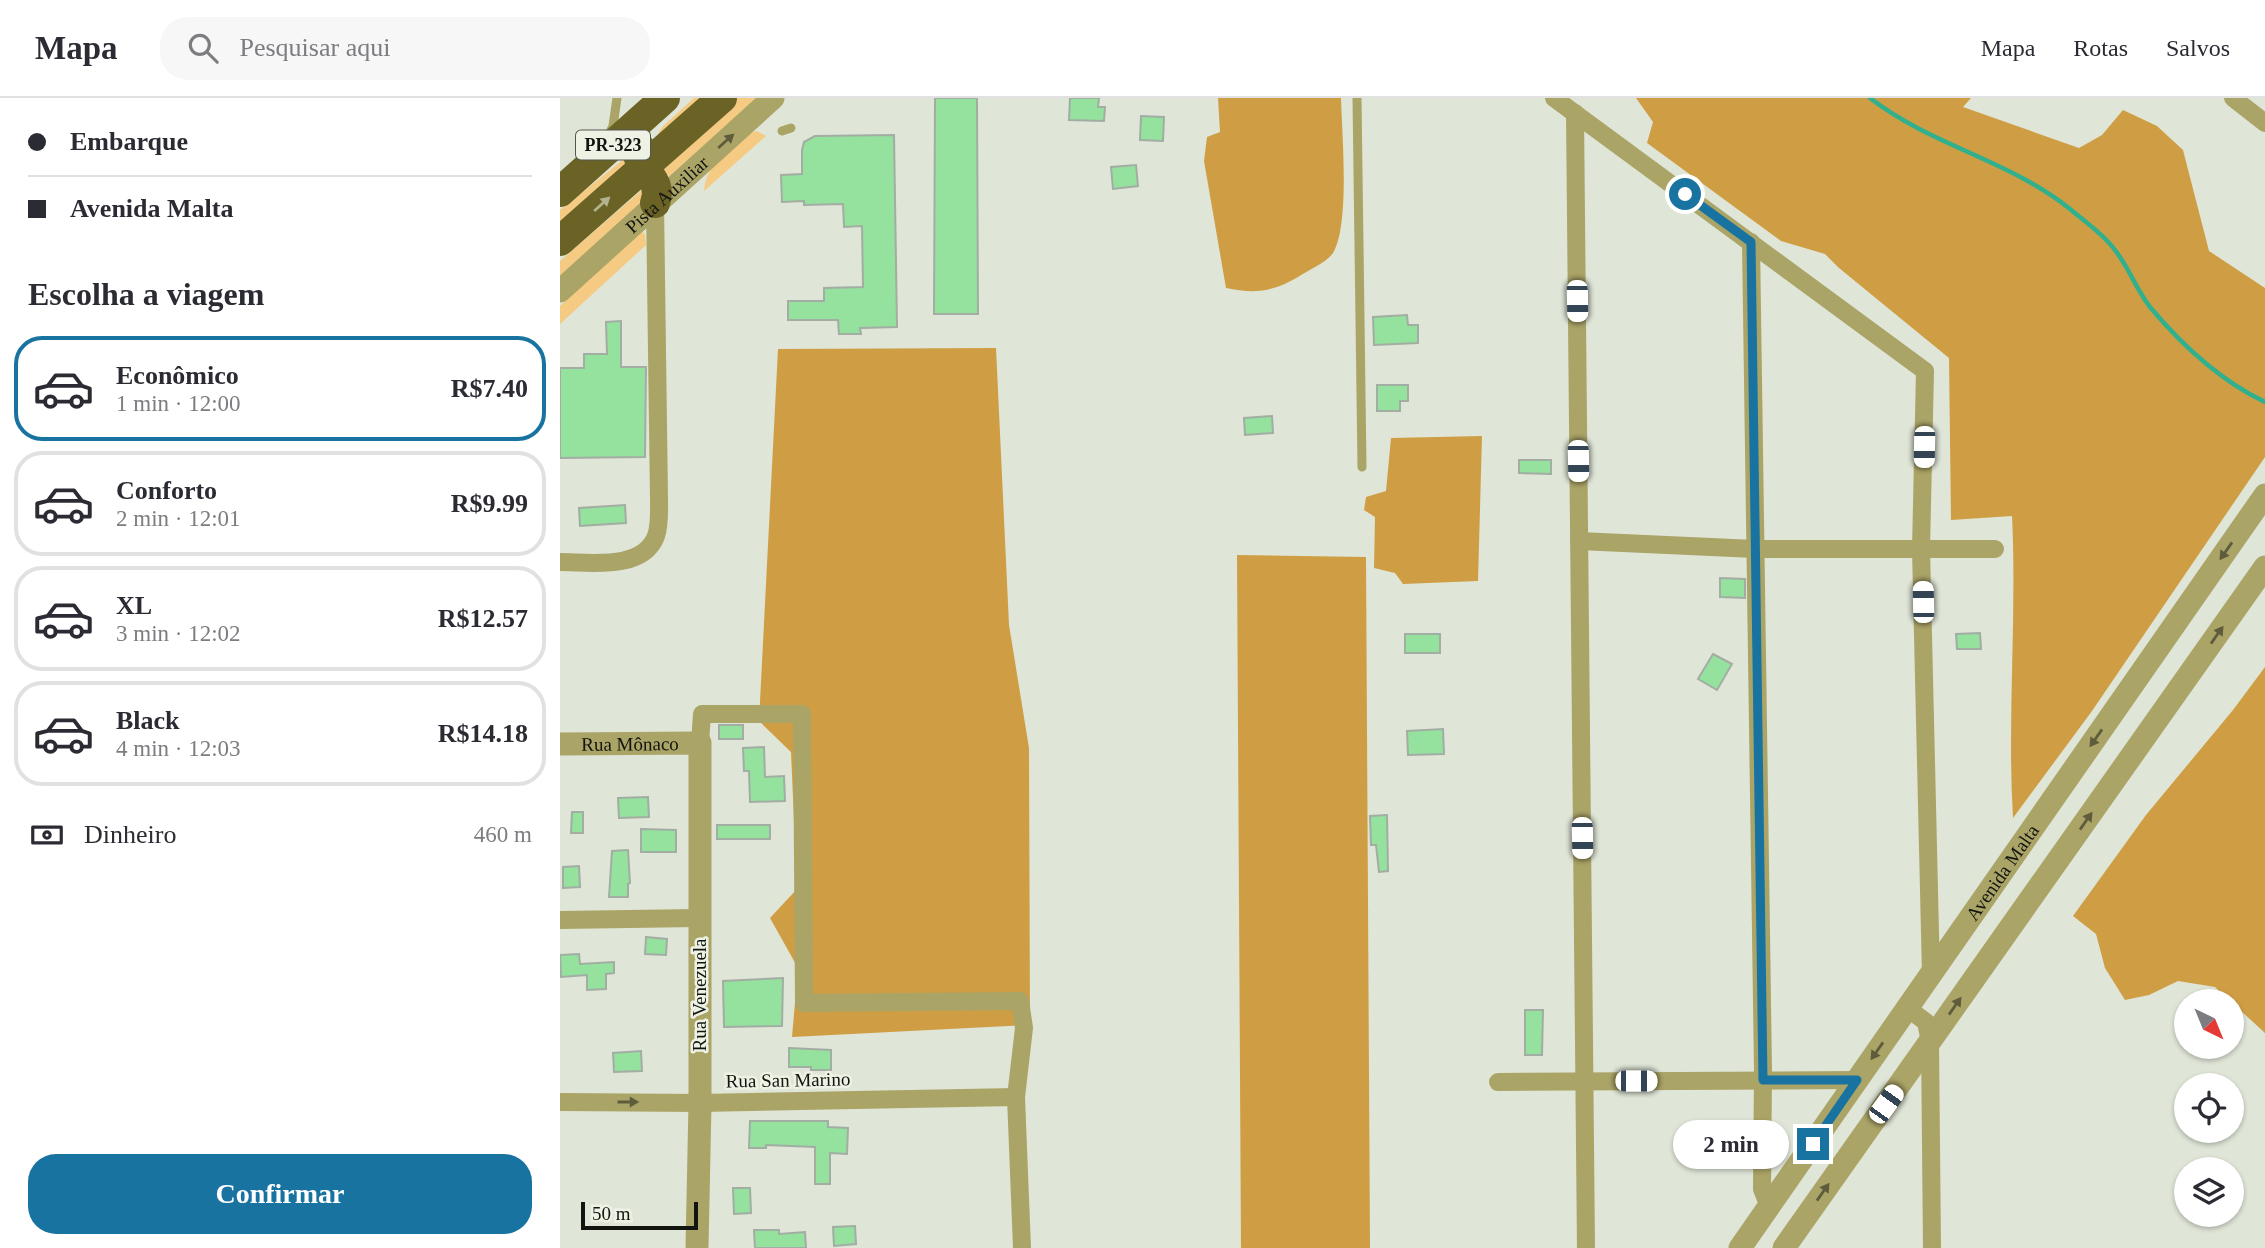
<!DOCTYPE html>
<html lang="pt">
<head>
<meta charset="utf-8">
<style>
  body { margin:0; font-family:Georgia,serif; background:#f7f7f7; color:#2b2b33; height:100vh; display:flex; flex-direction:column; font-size:26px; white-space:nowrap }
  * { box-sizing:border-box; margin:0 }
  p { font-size:23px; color:#7c7c81 }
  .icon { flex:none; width:38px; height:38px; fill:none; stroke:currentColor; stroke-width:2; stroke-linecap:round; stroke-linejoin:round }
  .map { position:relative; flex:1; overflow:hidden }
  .drawer { display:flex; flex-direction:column; background:#fff; width:560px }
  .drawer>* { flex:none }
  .hud { display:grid; align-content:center; height:154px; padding:0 28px; background:#fff }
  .needle { width:46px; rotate:137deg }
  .controls { position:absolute; left:1614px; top:891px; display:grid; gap:14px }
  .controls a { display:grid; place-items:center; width:70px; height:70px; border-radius:50%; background:#fff; box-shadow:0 2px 5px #0004; font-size:35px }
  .scale { position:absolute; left:21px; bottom:18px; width:117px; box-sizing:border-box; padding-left:7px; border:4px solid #121410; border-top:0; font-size:19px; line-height:24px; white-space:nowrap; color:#121410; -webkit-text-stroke:5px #edf2e4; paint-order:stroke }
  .end { position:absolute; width:32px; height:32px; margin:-16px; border:9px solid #1873a1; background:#fff; box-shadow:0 0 0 4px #fff }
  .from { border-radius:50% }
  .bubble { position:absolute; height:49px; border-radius:24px; background:#fff; box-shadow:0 2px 5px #0004; font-size:23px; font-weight:700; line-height:49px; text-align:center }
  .car { position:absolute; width:21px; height:42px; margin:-21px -10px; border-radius:9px; box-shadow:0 0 5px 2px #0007; background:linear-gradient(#fff 24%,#345 0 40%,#fff 0 76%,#345 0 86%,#fff 0) }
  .hud b { display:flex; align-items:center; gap:24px; height:66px; font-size:26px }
  .hud b+b { border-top:2px solid #e1e1e2 }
  .hud i { width:18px; height:18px; background:#2b2b33 }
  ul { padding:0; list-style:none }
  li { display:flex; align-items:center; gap:21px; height:105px; margin:0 14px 10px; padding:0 14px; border:4px solid #e1e1e2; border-radius:28px }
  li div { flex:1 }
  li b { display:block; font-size:26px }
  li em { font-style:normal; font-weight:700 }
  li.current { border-color:#1873a1 }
  li>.icon { width:63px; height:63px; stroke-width:1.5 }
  h2 { padding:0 28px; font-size:32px; line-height:84px }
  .pay { display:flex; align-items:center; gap:18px; height:77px; padding:0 28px; font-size:26px }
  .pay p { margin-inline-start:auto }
  .action { display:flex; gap:14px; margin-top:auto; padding:14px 28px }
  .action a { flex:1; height:80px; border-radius:28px; background:#1873a1; color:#fff; font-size:28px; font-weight:700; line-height:80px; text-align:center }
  header { display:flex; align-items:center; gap:42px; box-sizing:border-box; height:98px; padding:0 35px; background:#fff; border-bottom:2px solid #e1e1e2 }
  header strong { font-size:33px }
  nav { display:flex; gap:38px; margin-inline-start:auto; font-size:24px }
  .search { width:490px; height:63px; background:#f7f7f7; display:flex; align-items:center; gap:18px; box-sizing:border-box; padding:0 24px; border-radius:28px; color:#7c7c81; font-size:26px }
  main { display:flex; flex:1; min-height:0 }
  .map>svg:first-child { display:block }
</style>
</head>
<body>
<header>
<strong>Mapa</strong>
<div class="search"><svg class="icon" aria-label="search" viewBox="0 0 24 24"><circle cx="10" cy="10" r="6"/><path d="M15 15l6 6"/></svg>Pesquisar aqui</div>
<nav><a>Mapa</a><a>Rotas</a><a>Salvos</a></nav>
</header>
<main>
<section class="drawer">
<div class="hud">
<b><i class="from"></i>Embarque</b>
<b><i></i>Avenida Malta</b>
</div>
<h2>Escolha a viagem</h2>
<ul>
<li class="current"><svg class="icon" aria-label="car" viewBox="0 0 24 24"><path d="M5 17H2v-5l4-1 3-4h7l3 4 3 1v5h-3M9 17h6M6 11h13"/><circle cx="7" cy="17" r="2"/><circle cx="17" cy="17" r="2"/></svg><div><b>Econômico</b><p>1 min · 12:00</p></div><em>R$7.40</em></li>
<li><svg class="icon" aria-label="car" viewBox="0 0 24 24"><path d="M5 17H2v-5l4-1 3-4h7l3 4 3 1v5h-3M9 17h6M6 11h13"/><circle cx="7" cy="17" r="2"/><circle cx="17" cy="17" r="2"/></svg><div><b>Conforto</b><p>2 min · 12:01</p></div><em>R$9.99</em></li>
<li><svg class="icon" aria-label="car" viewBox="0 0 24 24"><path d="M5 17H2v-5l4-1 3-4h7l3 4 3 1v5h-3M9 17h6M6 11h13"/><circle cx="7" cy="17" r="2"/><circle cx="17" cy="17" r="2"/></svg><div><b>XL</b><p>3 min · 12:02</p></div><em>R$12.57</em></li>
<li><svg class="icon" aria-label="car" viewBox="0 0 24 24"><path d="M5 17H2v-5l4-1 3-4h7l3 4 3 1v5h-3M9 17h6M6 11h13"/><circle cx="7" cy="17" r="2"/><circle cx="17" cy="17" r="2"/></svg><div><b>Black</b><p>4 min · 12:03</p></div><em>R$14.18</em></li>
</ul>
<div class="pay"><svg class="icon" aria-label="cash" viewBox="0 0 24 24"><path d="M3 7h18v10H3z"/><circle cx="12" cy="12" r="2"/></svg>Dinheiro<p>460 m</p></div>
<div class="action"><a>Confirmar</a></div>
</section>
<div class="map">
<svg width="1705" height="1150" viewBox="0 0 1705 1150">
  <rect width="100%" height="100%" fill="#dfe5d7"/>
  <g fill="#f5cb84">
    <polygon points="134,0 147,0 96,40 102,29"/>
    <polygon points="173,0 201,0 112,78 106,77 100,64"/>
    <path d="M 197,33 L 206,38 L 144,93 C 146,65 171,52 190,35 Z"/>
    <polygon points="64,61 65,69 0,134 0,112"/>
    <polygon points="83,91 89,97 0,185 0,163"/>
    <polygon points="82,133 85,137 86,147 0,226 0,208"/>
  </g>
  <g fill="#cf9e44">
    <path d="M 658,0 L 781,0 C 782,36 790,127 773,155 C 766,165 748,172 738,179 C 713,194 694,196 666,190 L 644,63 L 647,39 L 660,34 Z"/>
    <path d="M 1076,0 L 1411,0 L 1403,9 L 1519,50 L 1542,37 L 1563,12 L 1597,28 L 1623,52 L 1649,153 L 1705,190 L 1705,359 L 1532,613 L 1453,720 C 1447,620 1457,519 1452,418 L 1391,422 L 1389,260 L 1279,170 L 1265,156 L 1221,143 L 1087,45 L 1093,24 Z"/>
    <polygon points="436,250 449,527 469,650 470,927 232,939 238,870 210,820 237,791 231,654 199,623 218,251"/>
    <polygon points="922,338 918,483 843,486 835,475 814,470 815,419 804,412 806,399 826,393 831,340"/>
    <polygon points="677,457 806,459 810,1150 681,1150"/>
    <polygon points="1705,569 1705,935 1655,889 1618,883 1589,897 1565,902 1545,870 1536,836 1513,818 1586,717 1673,612"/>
  </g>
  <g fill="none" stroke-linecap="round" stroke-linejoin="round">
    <path stroke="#31b08d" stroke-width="4.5" d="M 1310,0 C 1372,48 1449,62 1510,111 C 1523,122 1539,133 1550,146 C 1567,164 1575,190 1590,209 C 1621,246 1661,283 1705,304"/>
  </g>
  <g fill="#94e29e" stroke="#a2ada3" stroke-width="2">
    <polygon points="375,0 417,0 418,216 374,216"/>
    <polygon points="510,0 539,0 538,9 545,9 544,23 509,22"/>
    <polygon points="581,18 604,19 603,43 580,42"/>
    <polygon points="334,37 337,229 300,230 301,236 279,236 278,222 228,222 228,203 264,203 264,190 303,189 302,128 284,129 283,106 244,107 244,103 222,104 221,77 242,76 242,52 244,44 255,38"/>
    <polygon points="576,67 578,88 553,91 551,69"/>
    <polygon points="847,217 848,227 858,227 858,245 814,247 813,219"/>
    <polygon points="61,223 61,269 86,269 85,359 0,360 0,270 24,270 24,256 47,256 46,224"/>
    <polygon points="817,287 848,287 848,303 840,303 840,313 817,313"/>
    <polygon points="712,318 713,335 685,337 684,320"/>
    <polygon points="959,362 991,362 991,376 959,375"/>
    <polygon points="65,407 66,425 20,428 19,410"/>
    <polygon points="1160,480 1185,481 1185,500 1160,499"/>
    <polygon points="1420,535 1421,551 1397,551 1396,536"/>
    <rect x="845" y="536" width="35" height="19"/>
    <polygon points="1153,556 1172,566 1157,592 1138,581"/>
    <rect x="159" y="627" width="24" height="14"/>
    <polygon points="883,631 884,656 848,657 847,633"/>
    <polygon points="204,649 205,679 224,678 225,703 190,704 189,673 184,673 183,650"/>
    <polygon points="88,699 89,719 59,720 58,700"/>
    <polygon points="12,714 23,714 23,735 11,735"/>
    <polygon points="827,717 828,773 819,774 816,747 811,747 810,718"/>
    <rect x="157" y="727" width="53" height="14"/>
    <polygon points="81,731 116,732 116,754 81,754"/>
    <polygon points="68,752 70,785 68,786 68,799 49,799 52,753"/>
    <polygon points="19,768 20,789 3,790 3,769"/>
    <polygon points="86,839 107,841 106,857 85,856"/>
    <polygon points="19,856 20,866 54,864 54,875 46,876 46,891 27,892 27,877 1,879 0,857"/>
    <polygon points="223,880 222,928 164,929 163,883"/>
    <polygon points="965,912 983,912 982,957 965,957"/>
    <polygon points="229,950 271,952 271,972 251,972 251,969 229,969"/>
    <polygon points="81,953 82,973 54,974 53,955"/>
    <polygon points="190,1023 268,1023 268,1029 288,1030 287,1056 270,1055 270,1086 255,1086 255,1049 206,1047 206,1050 189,1050"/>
    <polygon points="173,1090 190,1090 191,1115 174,1116"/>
    <polygon points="295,1128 296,1146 274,1148 273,1129"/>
    <polygon points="194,1132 219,1132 219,1136 245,1134 246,1150 195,1150"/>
  </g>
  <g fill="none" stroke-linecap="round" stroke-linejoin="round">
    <g stroke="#aba467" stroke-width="9">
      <polyline points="797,0 802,369"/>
      <polyline points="222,33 231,30"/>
      <polyline points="49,36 53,28 57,0"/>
    </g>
    <g stroke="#aba467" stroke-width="18">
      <polyline points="994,0 1365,273 1361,451 1371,877"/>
      <polyline points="1673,0 1705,25"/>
      <polyline points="1015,15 1026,1150"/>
      <polyline points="1191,144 1203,973 1202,1091 1209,1109"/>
      <polyline points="1019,443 1195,451 1435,451"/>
      <path d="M 0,464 C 29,464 83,473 96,438 C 100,427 99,412 99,400 L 95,105"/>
      <polyline points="140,645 142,616 242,616 244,905 460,903 464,930 456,999 462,1150"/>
      <polyline points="0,822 138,820"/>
      <polyline points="1347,910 1366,924 1370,944 1372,1150"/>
      <polyline points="938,984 1297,982"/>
      <polyline points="0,1004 140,1005 456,999"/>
    </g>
    <g stroke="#aba467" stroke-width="23">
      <path id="s1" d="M 0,193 L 213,0"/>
      <path id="s2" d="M 0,646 L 140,645 L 140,1005 L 137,1150"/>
      <path id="s3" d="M 1180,1150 L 1705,397"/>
      <polyline points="1224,1150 1705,469"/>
    </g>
    <g stroke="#6a6325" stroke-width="30">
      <path d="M 81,51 L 79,61 C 88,79 102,84 95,105"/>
      <polyline points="0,94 105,0"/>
      <polyline points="0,143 162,0"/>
    </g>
  </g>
  <defs><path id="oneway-solid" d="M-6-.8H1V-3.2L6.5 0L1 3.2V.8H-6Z" transform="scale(1.75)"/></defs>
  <g fill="#5e5c3c">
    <use href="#oneway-solid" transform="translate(166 43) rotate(-42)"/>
    <use href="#oneway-solid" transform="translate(1666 453) rotate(125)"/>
    <use href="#oneway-solid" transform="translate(1657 537) rotate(-55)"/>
    <use href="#oneway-solid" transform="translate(1536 640) rotate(125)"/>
    <use href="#oneway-solid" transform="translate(1526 723) rotate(-55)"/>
    <use href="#oneway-solid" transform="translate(1395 908) rotate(-55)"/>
    <use href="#oneway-solid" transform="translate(1317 953) rotate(125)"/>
    <use href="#oneway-solid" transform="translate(68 1004)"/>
    <use href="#oneway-solid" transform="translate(1263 1094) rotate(-55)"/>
  </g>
  <use fill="#b2b28e" href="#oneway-solid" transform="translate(42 106) rotate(-42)"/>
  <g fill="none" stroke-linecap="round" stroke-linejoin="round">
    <polyline stroke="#1873a1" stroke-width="9" points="1125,96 1191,144 1203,982 1297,982 1253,1046"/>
  </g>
  <g text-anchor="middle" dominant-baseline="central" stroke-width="5" stroke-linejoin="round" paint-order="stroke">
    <rect fill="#edf2e4" stroke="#545750" stroke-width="2" x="16" y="32.5" width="74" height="29" rx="5"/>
    <g font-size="18" font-weight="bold" fill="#121410">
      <text x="53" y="47">PR-323</text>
    </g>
    <g font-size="19" fill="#121410" stroke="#edf2e4">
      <text stroke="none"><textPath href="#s1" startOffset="144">Pista Auxiliar</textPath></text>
      <text stroke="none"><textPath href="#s2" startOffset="70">Rua Mônaco</textPath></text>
      <text stroke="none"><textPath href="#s3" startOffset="458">Avenida Malta</textPath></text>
      <text transform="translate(139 897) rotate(-90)">Rua Venezuela</text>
      <text transform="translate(228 982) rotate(-1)">Rua San Marino</text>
    </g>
  </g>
</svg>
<div class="controls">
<a><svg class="needle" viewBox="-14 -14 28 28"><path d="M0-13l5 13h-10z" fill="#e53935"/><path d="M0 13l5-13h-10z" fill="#7c7c81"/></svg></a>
<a><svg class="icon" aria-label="locate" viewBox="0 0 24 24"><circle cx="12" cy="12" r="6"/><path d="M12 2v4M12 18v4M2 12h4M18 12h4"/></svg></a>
<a><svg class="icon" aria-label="layers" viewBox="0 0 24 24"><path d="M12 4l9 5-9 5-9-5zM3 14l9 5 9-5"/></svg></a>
</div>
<div class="scale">50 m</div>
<i class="end from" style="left:1125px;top:96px"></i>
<i class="end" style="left:1253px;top:1046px"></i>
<div class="bubble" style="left:1113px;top:1022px;width:116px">2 min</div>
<i class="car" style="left:1017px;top:203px;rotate:179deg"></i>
<i class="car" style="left:1364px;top:349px;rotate:181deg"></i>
<i class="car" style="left:1018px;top:363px;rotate:179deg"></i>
<i class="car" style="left:1363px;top:504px;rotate:359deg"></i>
<i class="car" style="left:1022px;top:740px;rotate:179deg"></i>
<i class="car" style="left:1076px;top:983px;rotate:90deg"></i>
<i class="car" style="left:1326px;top:1006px;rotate:36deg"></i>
</div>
</main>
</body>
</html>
